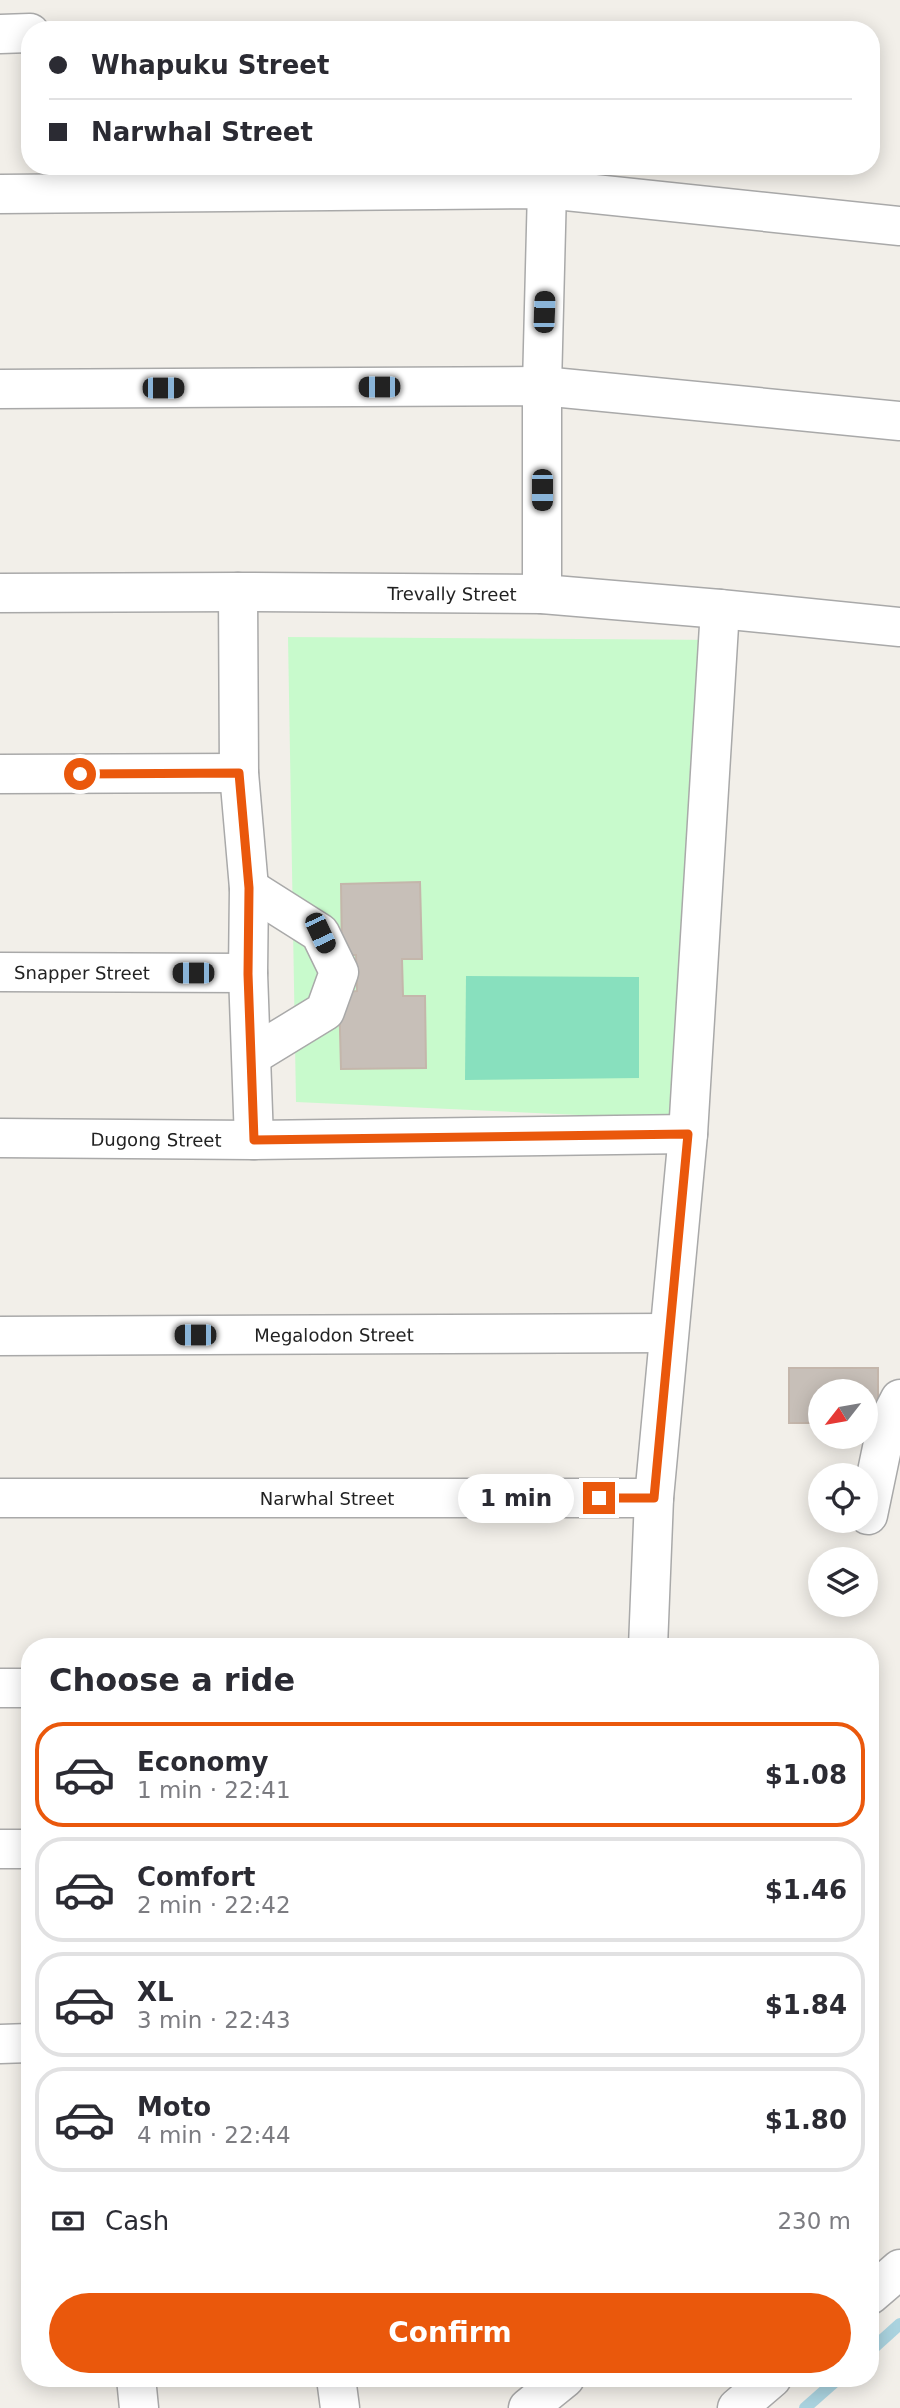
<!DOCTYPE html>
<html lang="en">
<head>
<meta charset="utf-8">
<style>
  body { margin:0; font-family:"DejaVu Sans",sans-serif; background:#f2f2f3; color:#2b2b33; height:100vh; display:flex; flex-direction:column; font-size:26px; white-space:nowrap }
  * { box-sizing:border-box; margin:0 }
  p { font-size:23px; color:#7c7c81 }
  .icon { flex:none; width:38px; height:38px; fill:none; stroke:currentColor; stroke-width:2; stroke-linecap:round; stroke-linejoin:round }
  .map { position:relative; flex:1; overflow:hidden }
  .details { position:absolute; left:21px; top:1638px; width:858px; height:749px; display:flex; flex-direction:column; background:#fff; border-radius:28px; box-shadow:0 4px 18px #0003 }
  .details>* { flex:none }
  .top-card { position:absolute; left:21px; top:21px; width:859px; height:154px; border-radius:28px; box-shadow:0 4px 18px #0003; display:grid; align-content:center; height:154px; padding:0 28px; background:#fff }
  .needle { width:46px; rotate:239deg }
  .buttons { position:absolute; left:808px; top:1379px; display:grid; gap:14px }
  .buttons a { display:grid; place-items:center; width:70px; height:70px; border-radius:50%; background:#fff; box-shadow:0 4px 18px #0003; font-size:35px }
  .end { position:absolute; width:32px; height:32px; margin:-16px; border:9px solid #ea580c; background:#fff; box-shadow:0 0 0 4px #fff }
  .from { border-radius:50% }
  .bubble { position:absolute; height:49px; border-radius:24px; background:#fff; box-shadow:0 4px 18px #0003; font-size:23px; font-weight:600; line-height:49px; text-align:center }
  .car { position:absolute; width:21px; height:42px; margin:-21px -10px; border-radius:9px; box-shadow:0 0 5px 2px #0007; background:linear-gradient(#222 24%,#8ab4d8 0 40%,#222 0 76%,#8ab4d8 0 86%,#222 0) }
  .top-card b { display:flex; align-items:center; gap:24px; height:66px; font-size:26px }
  .top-card b+b { border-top:2px solid #e1e1e2 }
  .top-card i { width:18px; height:18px; background:#2b2b33 }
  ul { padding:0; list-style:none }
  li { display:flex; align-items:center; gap:21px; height:105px; margin:0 14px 10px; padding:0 14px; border:4px solid #e1e1e2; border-radius:28px }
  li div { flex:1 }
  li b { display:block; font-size:26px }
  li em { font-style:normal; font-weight:600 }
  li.current { border-color:#ea580c }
  li>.icon { width:63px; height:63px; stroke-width:1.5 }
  h2 { padding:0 28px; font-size:32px; line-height:84px }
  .pay { display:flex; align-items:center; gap:18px; height:77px; padding:0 28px; font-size:26px }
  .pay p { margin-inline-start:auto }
  .primary-button { display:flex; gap:14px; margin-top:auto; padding:14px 28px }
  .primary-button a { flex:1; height:80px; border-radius:42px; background:#ea580c; color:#fff; font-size:28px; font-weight:600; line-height:80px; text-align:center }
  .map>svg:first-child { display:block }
</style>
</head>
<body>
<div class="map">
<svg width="900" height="2408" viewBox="0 0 900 2408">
  <rect width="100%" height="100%" fill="#f2efe9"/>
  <polygon fill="#c8facc" points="288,637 722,640 687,1120 296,1102"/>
  <polygon fill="#88e0be" points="466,976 639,977 639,1078 465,1080"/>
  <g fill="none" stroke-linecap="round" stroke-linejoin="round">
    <g stroke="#aad3df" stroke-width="12">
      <polyline points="870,2351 900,2324"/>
      <polyline points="805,2408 839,2378"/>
    </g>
  </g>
  <g fill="#c7bfb8" stroke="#c4b6ab" stroke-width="2">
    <polygon points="420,882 422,959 402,959 403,996 425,996 426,1068 341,1069 339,992 357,991 356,955 342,955 341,884"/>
    <polygon points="789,1368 878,1368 878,1423 866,1423 866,1391 821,1391 821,1423 789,1423"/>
  </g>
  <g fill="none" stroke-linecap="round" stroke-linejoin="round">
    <g stroke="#a9a9a9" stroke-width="41">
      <g id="minor">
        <polyline points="0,34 30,33"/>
        <polyline points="550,166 547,189 900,226"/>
        <polyline points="0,194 547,189 542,386 542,594"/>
        <polyline points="0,389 542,386 900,421"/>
        <polyline points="238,592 239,773 249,888 248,973 254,1140"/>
        <path id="s1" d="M 0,593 L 238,592 L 542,594 L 720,609 L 900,627"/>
        <polyline points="0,774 239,773"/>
        <polyline points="249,888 320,933 339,972 325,1011 253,1055"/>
        <path id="s2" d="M 0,972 L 248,973"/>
        <path id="s3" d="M 0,1138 L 254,1140 L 688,1134"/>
        <path id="s4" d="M 0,1336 L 668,1333"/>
        <path id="s5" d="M 0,1498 L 654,1498"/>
        <polyline points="868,1515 887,1424 900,1399"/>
        <polyline points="648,1647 654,1498 688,1134 720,609"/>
        <polyline points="0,1688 30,1688"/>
        <polyline points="0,1849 30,1849"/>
        <polyline points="0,2044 30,2043"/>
        <polyline points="870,2295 900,2269"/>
        <polyline points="136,2378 139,2408"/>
        <polyline points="336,2378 340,2408"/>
        <polyline points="528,2408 565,2378"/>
        <polyline points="737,2408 772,2378"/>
      </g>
    </g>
    <use href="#minor" stroke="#fff" stroke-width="38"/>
  </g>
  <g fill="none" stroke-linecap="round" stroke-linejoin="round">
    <polyline stroke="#ea580c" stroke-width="9" points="80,774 239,773 249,888 248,974 254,1140 688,1134 654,1498 599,1498"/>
  </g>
  <g text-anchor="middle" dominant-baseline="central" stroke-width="7" stroke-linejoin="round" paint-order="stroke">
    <g font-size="18" fill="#222" stroke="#fff">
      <text stroke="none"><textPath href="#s1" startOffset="452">Trevally Street</textPath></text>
      <text stroke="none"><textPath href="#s2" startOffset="82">Snapper Street</textPath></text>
      <text stroke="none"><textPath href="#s3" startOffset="156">Dugong Street</textPath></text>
      <text stroke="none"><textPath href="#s4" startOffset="334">Megalodon Street</textPath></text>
      <text stroke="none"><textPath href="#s5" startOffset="327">Narwhal Street</textPath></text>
    </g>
  </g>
</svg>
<div class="buttons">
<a><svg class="needle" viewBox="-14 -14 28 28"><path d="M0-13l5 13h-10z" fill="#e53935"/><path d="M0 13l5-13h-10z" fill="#7c7c81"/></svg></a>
<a><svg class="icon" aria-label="locate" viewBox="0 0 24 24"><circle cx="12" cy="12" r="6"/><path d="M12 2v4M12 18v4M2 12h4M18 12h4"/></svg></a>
<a><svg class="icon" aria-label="layers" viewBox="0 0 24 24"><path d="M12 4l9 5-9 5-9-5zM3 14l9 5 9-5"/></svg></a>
</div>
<i class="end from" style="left:80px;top:774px"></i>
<i class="end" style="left:599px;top:1498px"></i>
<div class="bubble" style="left:458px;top:1474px;width:116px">1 min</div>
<i class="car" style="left:544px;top:312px;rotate:2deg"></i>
<i class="car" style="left:379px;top:387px;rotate:270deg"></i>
<i class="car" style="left:163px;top:388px;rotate:90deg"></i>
<i class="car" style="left:542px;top:490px;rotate:180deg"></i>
<i class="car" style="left:320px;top:933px;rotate:155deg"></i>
<i class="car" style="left:193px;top:973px;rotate:270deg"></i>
<i class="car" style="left:195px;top:1335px;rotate:270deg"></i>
<div class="top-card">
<b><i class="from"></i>Whapuku Street</b>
<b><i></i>Narwhal Street</b>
</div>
<section class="details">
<h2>Choose a ride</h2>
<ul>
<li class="current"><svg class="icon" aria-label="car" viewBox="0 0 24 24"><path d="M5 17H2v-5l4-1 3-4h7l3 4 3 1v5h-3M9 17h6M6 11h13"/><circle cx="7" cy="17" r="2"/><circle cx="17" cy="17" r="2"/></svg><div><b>Economy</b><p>1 min · 22:41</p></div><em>$1.08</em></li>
<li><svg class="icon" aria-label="car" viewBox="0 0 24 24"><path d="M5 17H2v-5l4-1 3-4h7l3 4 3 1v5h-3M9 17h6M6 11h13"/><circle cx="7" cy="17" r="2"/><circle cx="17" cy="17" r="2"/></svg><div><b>Comfort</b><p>2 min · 22:42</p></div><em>$1.46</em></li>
<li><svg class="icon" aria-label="car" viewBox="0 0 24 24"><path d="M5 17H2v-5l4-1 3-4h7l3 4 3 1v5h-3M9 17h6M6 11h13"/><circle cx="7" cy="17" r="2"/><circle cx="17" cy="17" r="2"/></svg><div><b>XL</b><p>3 min · 22:43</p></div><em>$1.84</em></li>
<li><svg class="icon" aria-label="car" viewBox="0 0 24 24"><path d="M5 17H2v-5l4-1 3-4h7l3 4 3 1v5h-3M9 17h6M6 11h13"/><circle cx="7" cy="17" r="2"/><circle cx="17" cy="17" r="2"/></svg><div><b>Moto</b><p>4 min · 22:44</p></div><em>$1.80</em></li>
</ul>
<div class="pay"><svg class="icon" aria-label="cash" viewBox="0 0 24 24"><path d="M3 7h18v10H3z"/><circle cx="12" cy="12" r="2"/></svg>Cash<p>230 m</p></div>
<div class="primary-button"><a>Confirm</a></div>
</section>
</div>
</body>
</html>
